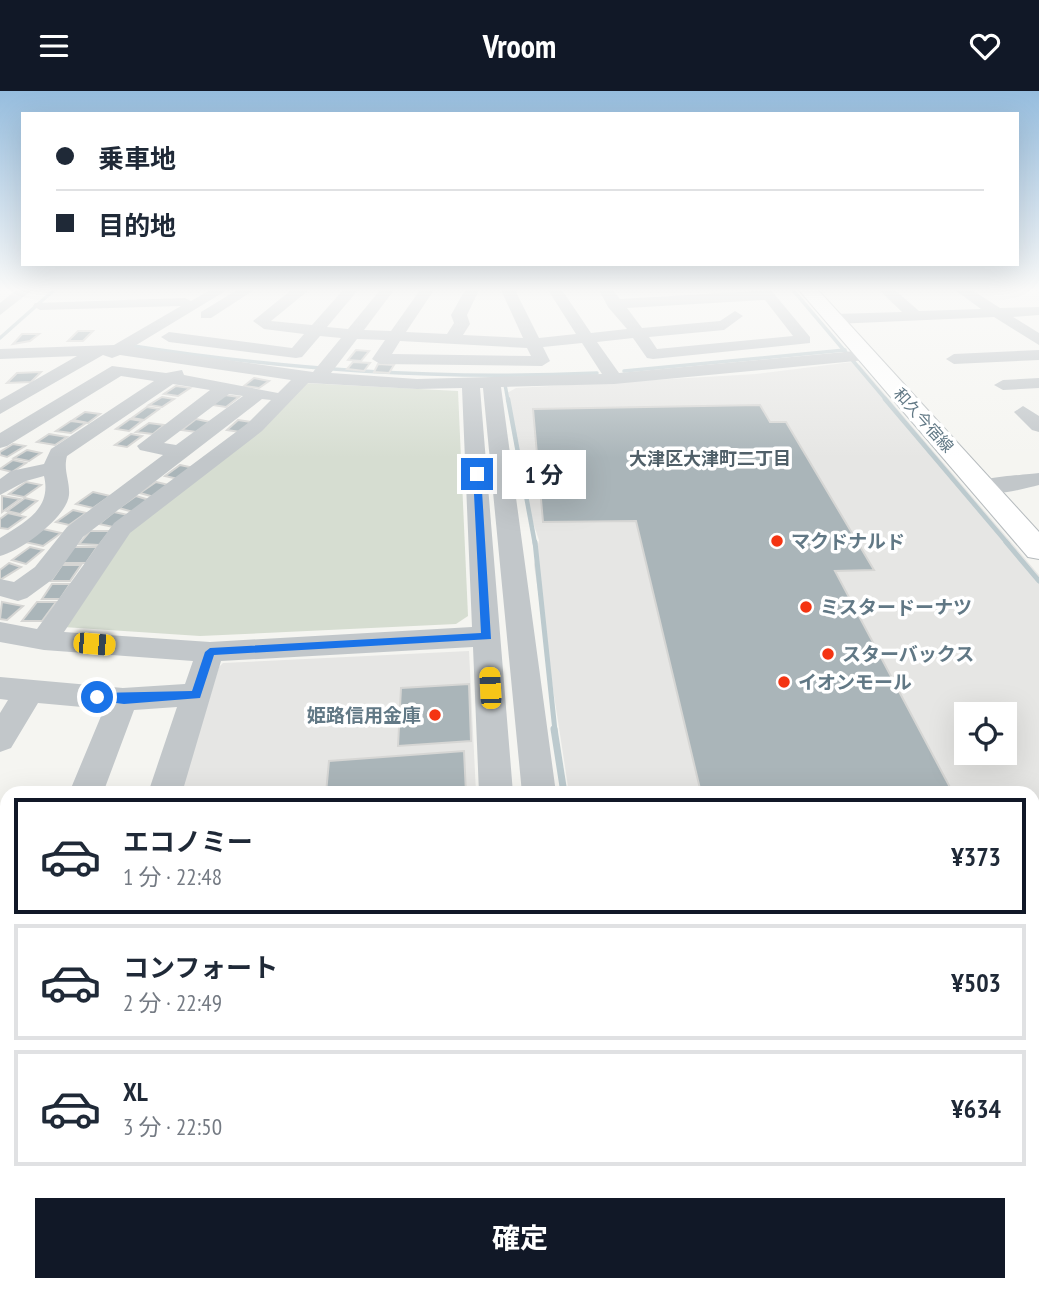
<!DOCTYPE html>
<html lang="ja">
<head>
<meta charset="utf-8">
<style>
  body { margin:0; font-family:"PT Sans Narrow","Noto Sans JP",sans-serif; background:#f6f6f7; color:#1f2937; height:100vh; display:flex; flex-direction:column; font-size:26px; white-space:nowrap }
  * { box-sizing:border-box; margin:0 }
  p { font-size:23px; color:#747a83 }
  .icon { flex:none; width:38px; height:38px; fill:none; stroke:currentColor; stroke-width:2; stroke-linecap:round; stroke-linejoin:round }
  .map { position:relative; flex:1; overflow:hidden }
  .panel { position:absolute; left:0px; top:695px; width:1040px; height:506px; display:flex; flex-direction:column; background:#fff; border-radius:21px 21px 0 0; box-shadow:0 7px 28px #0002 }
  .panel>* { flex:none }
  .top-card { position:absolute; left:21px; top:21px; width:998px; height:154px; border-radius:0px; box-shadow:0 7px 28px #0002; display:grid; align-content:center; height:154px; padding:0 35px; background:#fff }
  .controls { position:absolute; left:954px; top:611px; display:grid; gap:14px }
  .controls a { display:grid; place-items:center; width:63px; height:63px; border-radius:0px; background:#fff; box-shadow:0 7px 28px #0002; font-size:35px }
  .end { position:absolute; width:32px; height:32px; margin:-16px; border:9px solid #1a73e8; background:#fff; box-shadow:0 0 0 4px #fff }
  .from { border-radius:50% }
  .bubble { position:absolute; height:49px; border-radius:0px; background:#fff; box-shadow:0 7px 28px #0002; font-size:23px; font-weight:700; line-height:49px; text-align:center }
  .car { position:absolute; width:21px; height:42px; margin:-21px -10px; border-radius:9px; box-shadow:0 0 5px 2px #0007; background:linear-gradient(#f5c518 24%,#345 0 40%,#f5c518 0 76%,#345 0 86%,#f5c518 0) }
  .top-card b { display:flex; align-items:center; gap:24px; height:66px; font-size:26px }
  .top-card b+b { border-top:2px solid #e0e1e3 }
  .top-card i { width:18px; height:18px; background:#1f2937 }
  ul { padding:12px 0 0; list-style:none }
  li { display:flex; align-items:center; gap:21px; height:116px; margin:0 14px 10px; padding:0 21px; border:4px solid #e0e1e3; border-radius:0px }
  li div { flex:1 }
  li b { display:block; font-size:26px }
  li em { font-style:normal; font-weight:700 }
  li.current { border-color:#111827 }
  li>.icon { width:63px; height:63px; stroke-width:1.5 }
  .primary-button { display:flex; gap:14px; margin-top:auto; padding:14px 35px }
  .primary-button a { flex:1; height:80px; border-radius:0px; background:#111827; color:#fff; font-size:28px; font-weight:700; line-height:80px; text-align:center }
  header { display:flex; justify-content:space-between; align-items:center; height:91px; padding:0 35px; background:#111827; color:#fff; font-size:32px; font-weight:700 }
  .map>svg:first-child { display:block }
</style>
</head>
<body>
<header><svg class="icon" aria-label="menu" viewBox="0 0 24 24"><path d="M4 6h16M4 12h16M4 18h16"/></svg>Vroom<svg class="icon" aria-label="heart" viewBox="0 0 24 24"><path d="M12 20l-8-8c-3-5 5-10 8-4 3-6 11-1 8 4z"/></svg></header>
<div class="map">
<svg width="1039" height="1199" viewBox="0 0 1039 1199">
  <rect width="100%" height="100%" fill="#f5f5f1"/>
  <g fill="#e6e6e4" fill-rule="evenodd">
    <path d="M 852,271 L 860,274 L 1039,484 L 1039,1108 L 1033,1109 L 1032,702 L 569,702 L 534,474 L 539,449 L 522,399 L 507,302 L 516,297 L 756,283 ZM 966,623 L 1004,623 L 1004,662 L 966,662 Z"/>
    <polygon points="469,560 476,702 181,702 219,576 223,572"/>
    <polygon points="610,1194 749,1194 773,1199 611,1199"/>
  </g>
  <polygon fill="#d6ddd1" points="304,292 458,300 468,525 456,533 200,545 63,536 124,445"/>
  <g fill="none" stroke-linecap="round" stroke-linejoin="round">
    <g stroke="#bccace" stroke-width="3.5">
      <polyline points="793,199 887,310"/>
      <polyline points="0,247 54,199"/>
      <path d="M 127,254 C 287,279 435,289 597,282"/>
      <polyline points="624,280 845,259"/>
      <polyline points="504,288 508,310"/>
    </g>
    <g stroke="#bccace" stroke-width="4.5">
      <polyline points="508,308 535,453"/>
      <polyline points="885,308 1008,453"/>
    </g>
    <g stroke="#bccace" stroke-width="5">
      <polyline points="535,451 555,640"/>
      <polyline points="1006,451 1039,490"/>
    </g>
    <polyline stroke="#bccace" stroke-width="7" points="554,638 564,702"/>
    <g stroke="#bccace" stroke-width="10">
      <polyline points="0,1130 7,1116"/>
      <polyline points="813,1194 838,1199"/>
    </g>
  </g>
  <g fill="#aab5b9" stroke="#d6d6d4" stroke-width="2">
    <polygon points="78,240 93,240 83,250 68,250"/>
    <polygon points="22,243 39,243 30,250 13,253"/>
    <polygon points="356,259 369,260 361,270 348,269"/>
    <polygon points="353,271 370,272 364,280 347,278"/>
    <polygon points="378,273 394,274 389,282 374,281"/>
    <polygon points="41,281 31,291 7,292 17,282"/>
    <polygon points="254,287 269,290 259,297 244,295"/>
    <polygon points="176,295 190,297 178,305 164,303"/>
    <polygon points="225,304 239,306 226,316 206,313"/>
    <polygon points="162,306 174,308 162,316 149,314"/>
    <polygon points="760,314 770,331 786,331 874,479 835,480 953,702 701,702 636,430 543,431 533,318"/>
    <polygon points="147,316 159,318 144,329 132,327"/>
    <polygon points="85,321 100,323 88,332 73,329"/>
    <polygon points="130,328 142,330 129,340 116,338"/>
    <polygon points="196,328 210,331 196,341 182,339"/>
    <polygon points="238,329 251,331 240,341 227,339"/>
    <polygon points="71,330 86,332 71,342 56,340"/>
    <polygon points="149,332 164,334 153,343 136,341"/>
    <polygon points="49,343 67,346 55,354 37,351"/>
    <polygon points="131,343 142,345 127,356 115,354"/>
    <polygon points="13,353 25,355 7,366 0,364 0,361"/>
    <polygon points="27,359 41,362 29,370 14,367"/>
    <polygon points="13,369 26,372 12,381 0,378"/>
    <polygon points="180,374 194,377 178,388 165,385"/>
    <polygon points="26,391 41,394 24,406 9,403"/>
    <polygon points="156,391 169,394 154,406 140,402"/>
    <polygon points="93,401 110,405 93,417 76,413"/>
    <polygon points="2,405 20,408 2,421"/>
    <polygon points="136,405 149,409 133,421 119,417"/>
    <polygon points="25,407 37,410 20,423 7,420"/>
    <polygon points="73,419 86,422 69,434 56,431"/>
    <polygon points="114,421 128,424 113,436 99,433"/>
    <polygon points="8,422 25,426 8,438 0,437 0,428"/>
    <polygon points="43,438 61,442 43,455 25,451"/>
    <polygon points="90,440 110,440 99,454 79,453"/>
    <polygon points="30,456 43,459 26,473 12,469"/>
    <polygon points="71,456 97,456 86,472 60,472"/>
    <polygon points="9,472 21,476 0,489 0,479"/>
    <polygon points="62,474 81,474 70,490 51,490"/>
    <polygon points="52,493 70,493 60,508 42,508"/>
    <polygon points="2,511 23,515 7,529 0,528"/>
    <polygon points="37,511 56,511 42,530 22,530"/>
    <polygon points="469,593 471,650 398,655 401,597"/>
    <polygon points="464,660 466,702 326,702 329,670"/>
    <polygon points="1032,852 1039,864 1039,1001 1032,1001"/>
    <polygon points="27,1194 69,1194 66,1199 24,1199"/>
    <polygon points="91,1194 135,1194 133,1199 89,1199"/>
    <polygon points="198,1194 249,1194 247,1199 195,1199"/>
    <polygon points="317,1194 356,1194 355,1199 327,1199"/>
    <polygon points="374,1194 417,1194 416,1199 372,1199"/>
    <polygon points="428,1194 477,1194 476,1199 427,1199"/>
  </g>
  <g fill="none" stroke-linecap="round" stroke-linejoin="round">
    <g stroke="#b5babd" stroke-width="2">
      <polygon id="major" points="799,199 818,199 1039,441 1039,468 1028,466"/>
    </g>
    <g fill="#c2c7ca" fill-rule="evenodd">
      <polygon points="16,199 32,199 0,224 0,212"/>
      <path d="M 210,199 L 227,199 L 133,256 L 313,281 L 341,247 L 320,245 L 302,266 L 296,267 L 169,251 L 161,246 L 169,241 L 292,257 L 304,243 L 264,238 L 253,230 L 291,199 L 309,199 L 271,230 L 312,234 L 343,199 L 358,199 L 327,236 L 348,238 L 380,199 L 394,199 L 364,239 L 391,240 L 420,199 L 434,199 L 406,241 L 447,243 L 454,232 L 451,224 L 465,199 L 479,199 L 467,224 L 470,233 L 463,244 L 523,247 L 501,199 L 515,199 L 539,247 L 576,243 L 548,199 L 562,199 L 591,242 L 627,238 L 608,216 L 599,199 L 613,199 L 620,208 L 771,199 L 810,246 L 810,252 L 653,268 L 647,267 L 633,247 L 597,251 L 619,282 L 866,259 L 874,264 L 866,269 L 614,293 L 501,296 L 556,702 L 522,702 L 483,297 L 480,297 L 513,702 L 479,702 L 473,556 L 221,570 L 182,702 L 148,702 L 177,616 L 134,619 L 103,702 L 69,702 L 104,618 L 38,612 L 11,657 L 0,661 L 0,622 L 8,609 L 0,608 L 0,586 L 123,597 L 185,593 L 193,570 L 44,559 L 0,551 L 0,531 L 37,538 L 114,432 L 248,332 L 271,309 L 262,308 L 83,446 L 53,488 L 27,507 L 18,510 L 0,505 L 0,488 L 14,491 L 35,476 L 67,436 L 163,364 L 140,359 L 137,355 L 210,299 L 173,293 L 67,365 C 63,379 70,390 69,404 C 67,426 21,460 0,465 L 0,447 C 25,431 52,418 44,385 L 26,390 L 0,404 L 0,388 L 11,380 L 44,373 L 51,358 L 154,290 L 121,285 L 7,355 L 0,357 L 0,342 L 112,275 L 166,282 L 182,279 L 184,284 L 278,302 L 291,289 L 120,264 L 112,267 L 103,264 L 0,323 L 0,309 L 77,265 L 0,268 L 0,258 L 114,254 L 181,215 L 40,219 L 33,215 L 35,212 L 185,207 L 191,210 ZM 765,209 L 793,245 L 657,258 L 649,246 L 724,239 L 743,225 L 735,220 L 720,230 L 642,237 L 627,217 ZM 357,248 L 385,249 L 372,268 L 380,273 L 542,275 L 550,270 L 543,256 L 582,252 L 602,283 L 417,288 L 331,282 ZM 400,250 L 527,257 L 531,265 L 392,263 ZM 308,292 L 417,298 L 462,297 L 472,536 L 210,551 L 64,541 L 130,442 L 262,340 ZM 229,303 L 243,305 L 176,354 L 164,352 Z"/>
      <polygon points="237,199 254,199 211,227 201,227 201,221"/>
      <polygon points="879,199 895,199 919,220 981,218 955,199 972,199 1000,217 1039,216 1039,224 1013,226 1039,242 1039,254 994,226 835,233 827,228 835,223 902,221"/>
      <polygon points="1039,259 1039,269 954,273 946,268 954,263"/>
      <polygon points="1039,287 1039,297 1003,299 994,294 1003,289"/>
      <polygon points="1023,315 1039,325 1039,341 1032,339 1014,321"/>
      <path d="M 1039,382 L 1039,394 C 1022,398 983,410 971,394 C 977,386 1025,384 1039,382 Z"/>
      <polygon points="7,842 7,890 0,893 0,845"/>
      <polygon points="0,899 7,901 7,943 0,941"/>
      <polygon points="7,1018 7,1076 0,1079 0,1021"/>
      <polygon points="7,1134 7,1194 16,1194 0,1199 0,1137"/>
      <polygon points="1032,1138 1039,1139 1039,1191 1032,1190"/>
      <polygon points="139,1194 191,1194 190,1199 136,1199"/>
      <polygon points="470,1194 522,1194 523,1199 469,1199"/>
      <polygon points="538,1194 590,1194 591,1199 537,1199"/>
    </g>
    <use href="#major" fill="#fff" fill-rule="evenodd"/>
  </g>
  <linearGradient id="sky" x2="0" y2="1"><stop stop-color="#96bdde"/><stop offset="0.54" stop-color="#fafaf9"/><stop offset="1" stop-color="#fafaf9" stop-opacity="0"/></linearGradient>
  <rect width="1039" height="367" fill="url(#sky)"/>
  <polygon fill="#1a73e8" points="477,380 481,383 491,548 214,564 200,607 124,613 93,609 92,606 97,602 192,600 205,561 210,557 481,542 473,383"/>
  <g fill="#f43412" stroke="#fff" stroke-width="2.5">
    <circle cx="777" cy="450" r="7"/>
    <circle cx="806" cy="516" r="7"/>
    <circle cx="828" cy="563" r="7"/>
    <circle cx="784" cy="591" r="7"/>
    <circle cx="435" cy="624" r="7"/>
  </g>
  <g text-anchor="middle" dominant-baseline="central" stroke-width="7" stroke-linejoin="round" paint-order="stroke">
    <g font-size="16" fill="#617885" stroke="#fff">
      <text transform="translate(924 329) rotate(48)">和久今宿線</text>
    </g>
    <g font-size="18" font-weight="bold" fill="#506069" stroke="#fff">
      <text x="710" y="367">大津区大津町二丁目</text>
    </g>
    <g font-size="19" font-weight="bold" fill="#617885" stroke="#fff" text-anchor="start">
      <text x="791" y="450">マクドナルド</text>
      <text x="820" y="516">ミスタードーナツ</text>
      <text x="842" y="563">スターバックス</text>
      <text x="798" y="591">イオンモール</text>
      <text x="421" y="624" text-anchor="end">姫路信用金庫</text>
    </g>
  </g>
</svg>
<div class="controls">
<a><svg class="icon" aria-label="locate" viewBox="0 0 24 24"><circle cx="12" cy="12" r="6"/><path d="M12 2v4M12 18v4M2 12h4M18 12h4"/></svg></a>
</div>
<i class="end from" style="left:97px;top:606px"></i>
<i class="end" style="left:477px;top:383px"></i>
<div class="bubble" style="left:502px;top:359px;width:84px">1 分</div>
<i class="car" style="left:94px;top:553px;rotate:95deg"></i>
<i class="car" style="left:490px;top:597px;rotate:357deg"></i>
<div class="top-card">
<b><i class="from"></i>乗車地</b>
<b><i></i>目的地</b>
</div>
<section class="panel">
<ul>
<li class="current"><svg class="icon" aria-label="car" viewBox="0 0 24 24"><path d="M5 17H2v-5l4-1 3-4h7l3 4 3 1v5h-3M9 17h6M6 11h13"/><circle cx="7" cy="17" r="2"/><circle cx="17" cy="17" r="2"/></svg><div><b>エコノミー</b><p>1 分 · 22:48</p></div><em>¥373</em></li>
<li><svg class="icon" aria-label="car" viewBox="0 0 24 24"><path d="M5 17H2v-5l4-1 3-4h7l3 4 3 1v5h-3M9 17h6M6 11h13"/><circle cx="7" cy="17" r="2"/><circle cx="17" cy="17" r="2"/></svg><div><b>コンフォート</b><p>2 分 · 22:49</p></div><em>¥503</em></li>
<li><svg class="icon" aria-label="car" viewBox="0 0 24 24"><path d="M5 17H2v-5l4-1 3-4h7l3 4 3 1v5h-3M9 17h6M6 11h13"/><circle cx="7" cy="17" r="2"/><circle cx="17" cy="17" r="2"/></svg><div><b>XL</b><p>3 分 · 22:50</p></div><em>¥634</em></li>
</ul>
<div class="primary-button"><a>確定</a></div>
</section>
</div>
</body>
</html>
